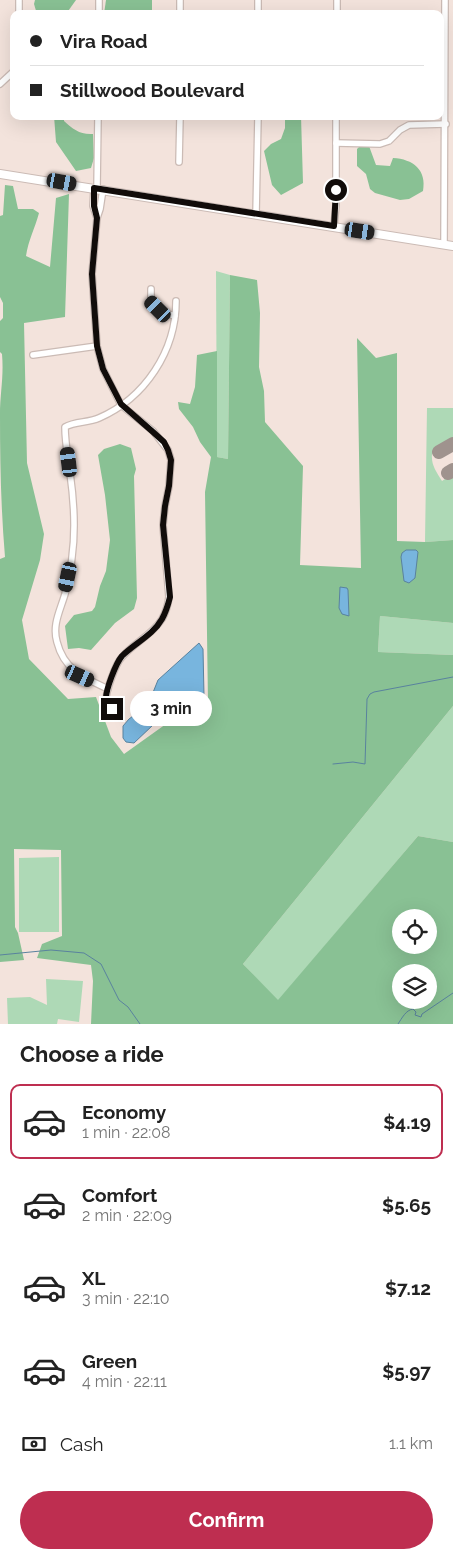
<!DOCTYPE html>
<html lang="en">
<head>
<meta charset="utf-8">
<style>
  body { margin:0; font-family:Raleway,sans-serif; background:#f6f6f6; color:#222; height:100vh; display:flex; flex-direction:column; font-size:19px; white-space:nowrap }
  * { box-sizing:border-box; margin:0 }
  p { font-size:16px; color:#767676 }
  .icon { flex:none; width:28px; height:28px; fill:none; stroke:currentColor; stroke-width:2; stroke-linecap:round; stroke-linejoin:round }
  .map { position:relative; height:1024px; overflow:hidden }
  .side { display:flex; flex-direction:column; background:#fff; flex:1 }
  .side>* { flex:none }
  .hud { position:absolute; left:10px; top:10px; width:434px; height:110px; border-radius:10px; box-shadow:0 5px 20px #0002; display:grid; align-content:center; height:110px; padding:0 20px; background:#fff }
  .fabs { position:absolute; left:392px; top:909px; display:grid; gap:10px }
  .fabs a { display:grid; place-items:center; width:45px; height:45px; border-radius:50%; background:#fff; box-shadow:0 5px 20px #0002; font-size:25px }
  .end { position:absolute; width:22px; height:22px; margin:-11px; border:6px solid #110c0a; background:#fff; box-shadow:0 0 0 2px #fff }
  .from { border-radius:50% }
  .bubble { position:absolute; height:35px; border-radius:18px; background:#fff; box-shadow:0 5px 20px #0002; font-size:16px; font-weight:700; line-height:35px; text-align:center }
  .car { position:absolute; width:15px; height:30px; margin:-15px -8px; border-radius:6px; box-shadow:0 0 4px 1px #0007; background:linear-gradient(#222 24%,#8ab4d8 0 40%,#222 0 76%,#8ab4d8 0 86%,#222 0) }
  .hud b { display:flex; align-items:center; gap:18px; height:48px; font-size:19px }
  .hud b+b { border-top:1px solid #e0e0e0 }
  .hud i { width:12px; height:12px; background:#222 }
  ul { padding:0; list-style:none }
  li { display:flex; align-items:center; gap:15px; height:75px; margin:0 10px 8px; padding:0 10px; border:2px solid transparent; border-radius:10px }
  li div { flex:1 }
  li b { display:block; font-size:19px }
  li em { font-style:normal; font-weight:700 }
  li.selected { border-color:#be2e50 }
  li>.icon { width:45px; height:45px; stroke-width:1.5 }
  h2 { padding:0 20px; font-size:22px; line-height:60px }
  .pay { display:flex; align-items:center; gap:12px; height:55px; padding:0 20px; font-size:19px }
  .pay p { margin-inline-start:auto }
  .primary-button { display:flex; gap:10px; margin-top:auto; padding:10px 20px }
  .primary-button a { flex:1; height:58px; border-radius:30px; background:#be2e50; color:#fff; font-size:20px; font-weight:700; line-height:58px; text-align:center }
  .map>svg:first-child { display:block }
</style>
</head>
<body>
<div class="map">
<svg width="453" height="1024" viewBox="0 0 453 1024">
  <rect width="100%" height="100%" fill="#f3e3dc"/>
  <g fill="#aed9b6">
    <polygon points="216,271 230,275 228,459 217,457"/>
    <path d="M 427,408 L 453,408 L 453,440 L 432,454 C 431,465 436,471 442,481 L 453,474 L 453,540 L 425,542 Z"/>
    <polygon points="380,616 453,623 453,655 378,652"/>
    <polygon points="453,706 453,842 418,836 278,1001 243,964"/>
    <polygon points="59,857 59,932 19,932 19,858"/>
    <polygon points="46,979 83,981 79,1022 58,1019 57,1024 8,1024 7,998 30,997 47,1005"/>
  </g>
  <g fill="#89c194" fill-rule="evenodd">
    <polygon points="35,0 76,0 66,14 37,14 34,4"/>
    <polygon points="106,0 152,0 152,14 104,14"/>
    <path d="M 54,116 L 64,116 L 64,121 C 73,129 80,135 93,134 L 94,158 L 91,168 L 76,171 L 56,142 Z"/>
    <polygon points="285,116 301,116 303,183 281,195 272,185 264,151 271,144 281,139 285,128"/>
    <path d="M 360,146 L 369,146 L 376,165 L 390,166 L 393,158 C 413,159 427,170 423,191 L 409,199 L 400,200 L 375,193 L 370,189 L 366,174 L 357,166 L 357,149 Z"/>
    <path d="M 5,185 L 13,186 L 18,209 L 33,209 L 39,213 C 35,228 28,241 26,256 L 50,267 L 56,198 L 69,194 L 65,317 L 24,323 L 27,463 L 44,534 L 40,560 L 22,620 L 29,659 L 68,699 L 96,697 L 111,737 L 124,754 L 166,724 L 208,703 L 205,492 L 211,457 L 200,442 L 193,427 L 179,409 L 178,402 L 190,404 L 195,387 L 197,355 L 217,351 L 217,457 L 228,459 L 230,275 L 257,280 L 260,313 L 259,367 L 264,391 L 265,422 L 303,466 L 300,565 L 361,568 L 357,338 L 376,358 L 397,353 L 397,541 L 425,542 L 453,540 L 453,623 L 380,616 L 378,652 L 453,655 L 453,706 L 243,964 L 278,1000 L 418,836 L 453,842 L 453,1024 L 91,1024 L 93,981 L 91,965 L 37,958 L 42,944 L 62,936 L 61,850 L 14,849 L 15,927 L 18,933 L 24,960 L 0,962 L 0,559 L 5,557 C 1,510 0,463 0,415 C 0,393 4,377 2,354 L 0,352 L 0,321 L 3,318 L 3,303 L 0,297 L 0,216 L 3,215 ZM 401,918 L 429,918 L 429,945 L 401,945 ZM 401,972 L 429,972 L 429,1000 L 401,1000 Z"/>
    <polygon points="120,444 131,448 136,469 134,476 137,598 134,609 115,623 91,650 79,648 68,649 65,626 74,615 92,611 95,607 100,586 106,571 110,540 105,495 98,455 104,449"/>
  </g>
  <g fill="#78b5de" stroke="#59829e">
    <polygon points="406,550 416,550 418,552 415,578 409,583 404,581 401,557 402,553"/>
    <polygon points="340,587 347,588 348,590 349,616 342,614 339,608"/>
    <polygon points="199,643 203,649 204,696 199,703 161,713 153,725 134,743 126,742 123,738 123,726 129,719 148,705 158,680"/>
  </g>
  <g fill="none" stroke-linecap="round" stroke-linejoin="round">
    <g stroke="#59829e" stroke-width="1">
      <polyline points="333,764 353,762 365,764 367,699 370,694 374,692 453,677"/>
      <polyline points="0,955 51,950 84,953 101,964 119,1000 128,1007 140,1024"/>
      <path d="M 398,1024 C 402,1018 406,1010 413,1009 L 416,1012 L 415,1015 L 421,1017 L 422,1014 L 453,993"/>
    </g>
    <g stroke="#9f938e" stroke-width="14">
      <polyline points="439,452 453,444"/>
      <polyline points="448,473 453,470"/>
    </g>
    <g stroke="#cbbbb5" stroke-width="8">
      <g id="minor">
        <polyline points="19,0 19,14"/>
        <polyline points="99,0 99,14"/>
        <polyline points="180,14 180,0"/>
        <polyline points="258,14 258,0"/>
        <polyline points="337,14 337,0"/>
        <polyline points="0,84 14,71"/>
        <polyline points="336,143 380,144 389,141 400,130 409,125 446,124"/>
        <polyline points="179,162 180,116"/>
        <polyline points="94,188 93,206 97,218"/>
        <polyline points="97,188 98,116"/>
        <path d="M 103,189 L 100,209 L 97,218 L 92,274 L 97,346 L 103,369 L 121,405 L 153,431 L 168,450 L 171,460 L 169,486 L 165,506 L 163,525 L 169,597 C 168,605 166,612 162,619 C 152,635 134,643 122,657 C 116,663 103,696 107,704 C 109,707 113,710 116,712"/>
        <polyline points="256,214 258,116"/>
        <polyline points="334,226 336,205 336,116"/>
        <polyline points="444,244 445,0"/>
        <polyline points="151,289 151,302 165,313 175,316"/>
        <polyline points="33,355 97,346"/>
        <path d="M 108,689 C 84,678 64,670 57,642 C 52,625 60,611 65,594 C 68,582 71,569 72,557 C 76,528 74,501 70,473 C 68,458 65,442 65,427 C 75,421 88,423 99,418 C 145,398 176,351 176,301"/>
      </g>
    </g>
    <g stroke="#cbbbb5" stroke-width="10">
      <polyline id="major" points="0,174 453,246"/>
    </g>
    <use href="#minor" stroke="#fff" stroke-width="5.5"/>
    <use href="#major" stroke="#fff" stroke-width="8"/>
  </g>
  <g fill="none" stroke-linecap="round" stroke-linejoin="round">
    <path stroke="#110c0a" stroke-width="6" d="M 112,709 C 109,706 107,704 106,700 C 105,691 116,663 122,656 C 135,643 153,635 162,619 C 166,612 168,605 170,597 L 163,525 L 165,506 L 169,486 L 171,460 L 168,450 L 164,442 L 153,432 L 121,404 L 103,369 L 97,346 L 92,274 L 97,218 L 94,206 L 94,188 L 334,226 L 336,190"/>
  </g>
</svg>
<div class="fabs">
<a><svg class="icon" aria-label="locate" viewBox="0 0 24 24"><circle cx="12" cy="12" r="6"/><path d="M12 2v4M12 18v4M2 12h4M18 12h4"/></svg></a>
<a><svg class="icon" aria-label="layers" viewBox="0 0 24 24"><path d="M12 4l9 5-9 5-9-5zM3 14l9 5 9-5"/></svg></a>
</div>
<i class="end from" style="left:336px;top:190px"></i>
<i class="end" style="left:112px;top:709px"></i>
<div class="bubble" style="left:130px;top:691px;width:82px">3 min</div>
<i class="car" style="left:62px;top:182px;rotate:100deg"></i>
<i class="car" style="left:360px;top:231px;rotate:99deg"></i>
<i class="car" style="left:158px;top:309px;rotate:315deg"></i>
<i class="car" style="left:69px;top:462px;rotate:353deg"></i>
<i class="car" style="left:68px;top:577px;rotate:192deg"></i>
<i class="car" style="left:80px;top:676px;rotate:114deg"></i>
<div class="hud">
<b><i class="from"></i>Vira Road</b>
<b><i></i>Stillwood Boulevard</b>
</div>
</div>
<section class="side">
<h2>Choose a ride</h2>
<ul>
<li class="selected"><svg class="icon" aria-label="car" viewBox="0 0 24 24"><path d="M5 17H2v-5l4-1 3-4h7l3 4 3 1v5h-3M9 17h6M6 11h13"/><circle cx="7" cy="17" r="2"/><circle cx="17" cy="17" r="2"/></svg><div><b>Economy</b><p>1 min · 22:08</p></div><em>$4.19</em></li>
<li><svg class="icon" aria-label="car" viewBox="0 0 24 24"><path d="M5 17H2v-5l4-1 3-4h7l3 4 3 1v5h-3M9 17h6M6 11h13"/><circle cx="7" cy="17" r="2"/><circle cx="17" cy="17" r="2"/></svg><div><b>Comfort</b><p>2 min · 22:09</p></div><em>$5.65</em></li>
<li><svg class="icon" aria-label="car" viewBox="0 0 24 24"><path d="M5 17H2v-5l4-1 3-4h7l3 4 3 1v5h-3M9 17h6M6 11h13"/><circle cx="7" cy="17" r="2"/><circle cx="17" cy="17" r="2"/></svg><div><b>XL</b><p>3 min · 22:10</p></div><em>$7.12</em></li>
<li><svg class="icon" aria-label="car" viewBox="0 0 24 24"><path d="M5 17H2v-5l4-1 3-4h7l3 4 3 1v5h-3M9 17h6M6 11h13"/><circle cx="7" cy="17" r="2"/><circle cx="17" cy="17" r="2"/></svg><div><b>Green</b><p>4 min · 22:11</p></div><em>$5.97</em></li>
</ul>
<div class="pay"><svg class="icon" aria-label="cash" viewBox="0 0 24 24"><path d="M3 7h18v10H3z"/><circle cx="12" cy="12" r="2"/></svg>Cash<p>1.1 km</p></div>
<div class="primary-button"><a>Confirm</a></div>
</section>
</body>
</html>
